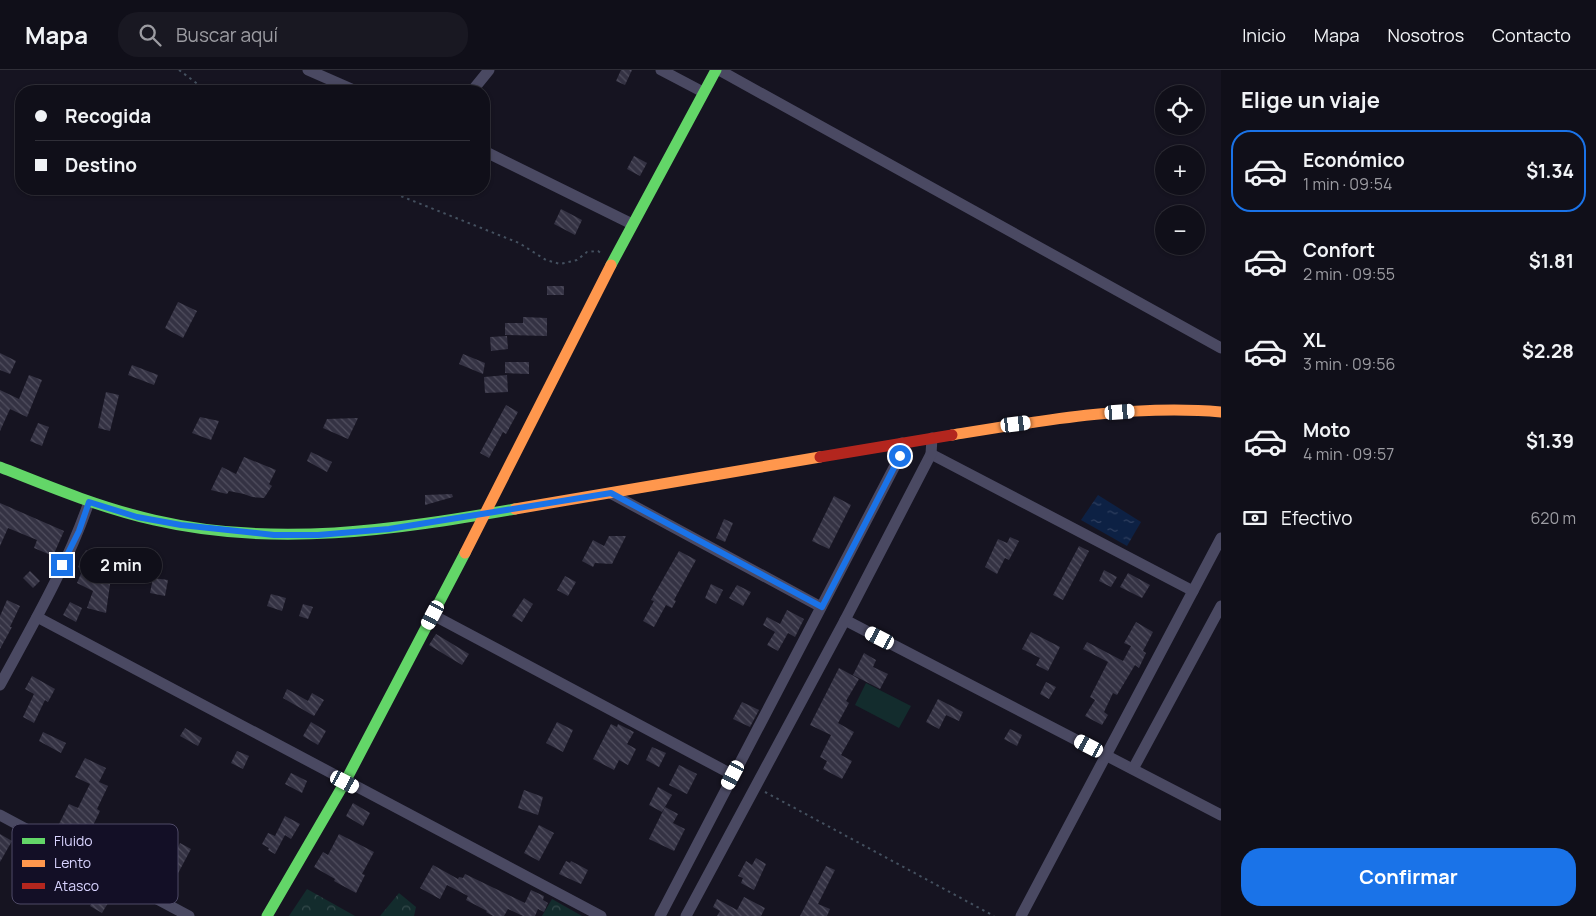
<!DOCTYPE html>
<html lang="es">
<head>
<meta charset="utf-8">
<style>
  body { margin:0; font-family:Manrope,sans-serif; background:#191822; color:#f1f3f6; height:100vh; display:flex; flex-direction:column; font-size:19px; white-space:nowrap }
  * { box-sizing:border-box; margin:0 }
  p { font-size:16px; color:#9c9ca2 }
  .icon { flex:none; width:28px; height:28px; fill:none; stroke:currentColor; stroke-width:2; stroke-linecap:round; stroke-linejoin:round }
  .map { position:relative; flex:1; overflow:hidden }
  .sheet { display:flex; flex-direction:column; background:#100f19; width:375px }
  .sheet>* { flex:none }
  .top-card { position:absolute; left:15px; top:15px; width:475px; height:110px; border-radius:20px; box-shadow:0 1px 4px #0004,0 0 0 1px #302f38; display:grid; align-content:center; height:110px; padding:0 20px; background:#100f19 }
  .tools { position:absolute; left:1155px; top:15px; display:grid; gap:10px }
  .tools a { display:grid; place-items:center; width:50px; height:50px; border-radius:50%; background:#100f19; box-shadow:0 1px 4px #0004,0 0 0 1px #302f38; font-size:25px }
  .end { position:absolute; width:22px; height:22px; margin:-11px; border:6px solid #1a73e8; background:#fff; box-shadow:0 0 0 2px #fff }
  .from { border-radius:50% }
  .bubble { position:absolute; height:35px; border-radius:18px; background:#100f19; box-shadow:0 1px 4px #0004,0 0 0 1px #302f38; font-size:16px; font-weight:700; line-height:35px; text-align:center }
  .car { position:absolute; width:15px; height:30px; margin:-15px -8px; border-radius:6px; box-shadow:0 0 4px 1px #0007; background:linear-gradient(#fff 24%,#345 0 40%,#fff 0 76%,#345 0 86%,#fff 0) }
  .top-card b { display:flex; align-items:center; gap:18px; height:48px; font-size:19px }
  .top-card b+b { border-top:1px solid #302f38 }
  .top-card i { width:12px; height:12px; background:#f1f3f6 }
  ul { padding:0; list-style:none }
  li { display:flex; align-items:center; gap:15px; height:82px; margin:0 10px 8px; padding:0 10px; border:2px solid transparent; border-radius:20px }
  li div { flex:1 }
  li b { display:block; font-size:19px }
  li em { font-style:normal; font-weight:700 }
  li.active { border-color:#1a73e8 }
  li>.icon { width:45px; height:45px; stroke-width:1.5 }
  h2 { padding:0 20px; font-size:22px; line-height:60px }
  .pay { display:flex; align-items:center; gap:12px; height:55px; padding:0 20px; font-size:19px }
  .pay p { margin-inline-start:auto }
  .action { display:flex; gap:10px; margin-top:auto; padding:10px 20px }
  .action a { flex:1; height:58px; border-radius:20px; background:#1a73e8; color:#fff; font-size:20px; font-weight:700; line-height:58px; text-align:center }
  header { display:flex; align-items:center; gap:30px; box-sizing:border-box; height:70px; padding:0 25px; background:#100f19; border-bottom:1px solid #302f38 }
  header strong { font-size:24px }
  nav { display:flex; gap:28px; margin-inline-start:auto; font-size:18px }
  .search { width:350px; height:45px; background:#191822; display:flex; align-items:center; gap:12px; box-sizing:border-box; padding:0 18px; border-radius:20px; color:#9c9ca2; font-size:19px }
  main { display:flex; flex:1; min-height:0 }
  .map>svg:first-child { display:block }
</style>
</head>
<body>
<header>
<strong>Mapa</strong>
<div class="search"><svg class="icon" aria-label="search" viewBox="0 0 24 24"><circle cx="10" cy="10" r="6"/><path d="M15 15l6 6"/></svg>Buscar aquí</div>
<nav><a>Inicio</a><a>Mapa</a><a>Nosotros</a><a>Contacto</a></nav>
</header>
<main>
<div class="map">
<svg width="1221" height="846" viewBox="0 0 1221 846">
  <defs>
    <pattern id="forest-crowns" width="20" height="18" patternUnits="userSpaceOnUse" patternTransform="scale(1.25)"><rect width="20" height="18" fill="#132c2d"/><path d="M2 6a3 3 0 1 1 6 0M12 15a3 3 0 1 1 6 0" fill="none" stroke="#354a4c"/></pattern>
    <pattern id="water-ripples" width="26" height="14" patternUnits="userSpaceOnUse" patternTransform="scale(1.25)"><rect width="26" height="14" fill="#0d2144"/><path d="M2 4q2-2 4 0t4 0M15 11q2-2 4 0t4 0" fill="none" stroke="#304060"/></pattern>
    <pattern id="building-back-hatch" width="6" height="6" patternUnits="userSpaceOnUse" patternTransform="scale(1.25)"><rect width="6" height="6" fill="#343243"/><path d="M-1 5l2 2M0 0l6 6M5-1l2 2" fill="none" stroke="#514f5f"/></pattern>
  </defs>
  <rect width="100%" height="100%" fill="#161421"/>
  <g fill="url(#forest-crowns)">
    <polygon points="307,819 355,846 289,846"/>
    <polygon points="399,823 416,837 414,846 380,846"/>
    <polygon points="552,829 582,846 542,846"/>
  </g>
  <polygon fill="#132c2d" points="866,613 911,636 899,658 855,635"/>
  <polygon fill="url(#water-ripples)" points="1098,425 1141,452 1127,476 1081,450"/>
  <g fill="url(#building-back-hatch)">
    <polygon points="621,0 632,0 625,15 616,11"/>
    <polygon points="634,86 647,93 640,106 627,99"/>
    <polygon points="561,139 582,150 575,165 554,154"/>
    <rect x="547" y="216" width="17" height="9"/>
    <polygon points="178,232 197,241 183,268 165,258"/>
    <polygon points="523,247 547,248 547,266 505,265 505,253 523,253"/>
    <polygon points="507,266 508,279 491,281 490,267"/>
    <polygon points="0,283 16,291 10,304 0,300"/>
    <polygon points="463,284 485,293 483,304 459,294"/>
    <polygon points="505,292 529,292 529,304 505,303"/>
    <polygon points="132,295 158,305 154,315 128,305"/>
    <polygon points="29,305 42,310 27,347 10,339 0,361 0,320 19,329"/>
    <polygon points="507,305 508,322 485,323 484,307"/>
    <polygon points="106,322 119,325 110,361 98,358"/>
    <polygon points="506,335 518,342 506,364 503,362 489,388 480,383"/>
    <polygon points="200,347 219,351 211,370 192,363"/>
    <polygon points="358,348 348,369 323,358 327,349"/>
    <polygon points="38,353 49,357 42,376 30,371"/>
    <polygon points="311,382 332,392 327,402 307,391"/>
    <polygon points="244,387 276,400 269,414 272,416 264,428 252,427 244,424 229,421 227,424 211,420 222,397 236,404"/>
    <polygon points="452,424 453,427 425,435 425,425"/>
    <polygon points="834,426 851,435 829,479 812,471"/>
    <polygon points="0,433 64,461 53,486 34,478 37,470 8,458 0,476"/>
    <polygon points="724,449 733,453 725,472 716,468"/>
    <polygon points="609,466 626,466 612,494 595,493 593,497 582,491 593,470 604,476"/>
    <polygon points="1010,467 1019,471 1009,490 1005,488 997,504 985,497 998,469 1007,473"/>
    <polygon points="1079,476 1089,481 1063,530 1053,525"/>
    <polygon points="86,480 111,491 109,499 112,500 106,543 87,538 93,521 77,513 83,499 78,497"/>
    <polygon points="679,481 696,490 674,530 676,531 672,538 666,535 654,557 643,551 654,531 651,530"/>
    <polygon points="1104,500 1117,507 1111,517 1099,511"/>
    <polygon points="30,501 40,511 33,518 23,508"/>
    <polygon points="1128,503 1150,515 1142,528 1120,517"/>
    <polygon points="565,506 576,512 568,526 557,520"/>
    <polygon points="153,508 168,510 165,526 150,523"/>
    <polygon points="711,514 723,520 716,534 705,528"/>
    <polygon points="737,515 751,522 743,536 729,528"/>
    <polygon points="271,524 286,528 282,541 267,536"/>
    <polygon points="524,528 533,534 522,552 512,546"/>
    <polygon points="7,530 20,536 10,557 12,557 0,579 0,546"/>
    <polygon points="70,532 82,538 76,552 63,545"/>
    <polygon points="303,534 313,537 308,549 299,546"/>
    <polygon points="787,540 804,549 795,567 788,563 778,581 767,575 775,562 763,555 767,547 780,554"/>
    <polygon points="1136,552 1153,562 1143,581 1146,583 1139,598 1135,595 1117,625 1113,623 1104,642 1108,645 1102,655 1085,646 1095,630 1090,627 1108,592 1083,579 1087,572 1123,591 1131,576 1124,573"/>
    <polygon points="1031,562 1060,577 1048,601 1036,595 1040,588 1022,579"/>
    <polygon points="436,564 469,584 462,595 429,575"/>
    <polygon points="864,583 876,590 873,597 888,604 880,619 853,605"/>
    <polygon points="839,598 859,609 846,631 849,633 838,653 854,662 841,685 852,691 842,709 823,699 827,691 820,687 831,665 810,655"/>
    <polygon points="32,606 55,619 48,632 45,630 34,653 23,647 34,624 25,619"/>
    <polygon points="1046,612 1056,617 1049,629 1040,624"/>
    <polygon points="287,619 308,631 312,623 324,630 314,646 283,628"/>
    <polygon points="938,629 963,642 959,651 946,645 939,659 926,652"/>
    <polygon points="742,632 759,640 750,657 733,649"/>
    <polygon points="311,652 326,661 318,675 303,666"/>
    <polygon points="557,652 573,660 563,682 546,673"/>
    <polygon points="611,654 617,657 618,654 634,662 627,674 636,679 628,695 619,690 614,700 593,689"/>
    <polygon points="185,658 202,668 198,676 180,666"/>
    <polygon points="1010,659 1022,665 1017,676 1004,669"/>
    <polygon points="43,662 66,673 61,683 39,671"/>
    <polygon points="652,677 666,683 659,697 646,690"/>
    <polygon points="237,681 249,686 243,699 231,693"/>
    <polygon points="85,688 106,698 99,712 108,716 97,739 100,741 84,774 72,768 75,762 59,754 69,734 78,738 90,714 75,707"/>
    <polygon points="679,695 697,704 687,724 669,715"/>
    <polygon points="291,703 307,711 302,723 285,714"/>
    <polygon points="658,717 672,725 662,742 649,735"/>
    <polygon points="524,720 543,727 538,745 518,738"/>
    <polygon points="353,733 370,743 363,756 346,746"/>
    <polygon points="665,737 678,744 673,753 685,759 674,781 649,769"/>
    <polygon points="285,746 300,754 291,769 285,765 275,784 268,780 269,778 262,774 268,763 275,766"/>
    <polygon points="539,755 554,763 539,791 524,783"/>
    <polygon points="0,764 12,771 0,792"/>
    <polygon points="339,764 374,782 362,804 365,805 356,823 334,811 335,809 314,797 323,782 328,785"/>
    <polygon points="180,773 191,779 175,809 163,803 157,816 148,812 161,786 171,791"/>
    <polygon points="756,788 766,794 754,820 741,813 743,808 738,806 746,791 752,795"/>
    <polygon points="566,791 570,793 571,791 588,800 581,814 559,804"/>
    <polygon points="433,795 458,809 459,807 463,808 465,804 525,833 531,820 544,826 543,830 548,833 544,842 538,839 535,846 523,846 508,839 504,846 493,846 486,842 487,841 466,830 468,826 447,815 440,829 420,818"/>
    <polygon points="826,796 835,800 818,834 830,839 827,846 800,846"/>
    <polygon points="96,826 108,833 102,843 90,836"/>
    <polygon points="744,827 765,838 761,846 717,846 720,841 713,837 717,829 737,840"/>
  </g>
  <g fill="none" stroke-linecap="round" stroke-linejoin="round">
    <g stroke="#44505f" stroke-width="2" stroke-dasharray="2.5 4" stroke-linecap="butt">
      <polyline points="179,0 207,21"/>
      <polyline points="383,119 519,173 546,190 560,194 577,190 587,182 598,181 602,184"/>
      <polyline points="765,722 994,846"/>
    </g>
    <g stroke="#4a4962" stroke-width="11">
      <polyline points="308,0 356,21"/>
      <polyline points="661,0 703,22"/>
      <polyline points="719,0 1221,278"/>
      <polyline points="472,21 489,0"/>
      <polyline points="484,81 632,154"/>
      <polyline points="931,384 1193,521"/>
      <polyline points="612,424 821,537"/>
      <polyline points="433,545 733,705"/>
      <polyline points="37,547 601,846"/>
      <polyline points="845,550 1221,745"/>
      <path d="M 0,615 C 32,556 67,496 89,432"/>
      <polyline points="1133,699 1221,536"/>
      <polyline points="0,745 189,846"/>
      <polyline points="660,846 900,386 902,373"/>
      <polyline points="686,846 845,550 931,384 932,368"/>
      <polyline points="1021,846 1221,468"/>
    </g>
    <g stroke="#63d668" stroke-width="11">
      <polyline points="611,195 716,0"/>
      <path d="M 0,397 C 50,417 101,438 154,450 C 275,478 394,460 515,439"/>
      <polyline points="267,846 345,712 465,483"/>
    </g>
    <g stroke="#ff974d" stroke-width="11">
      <path d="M 952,365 C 1038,351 1134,334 1221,342"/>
      <polyline points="515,439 820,387"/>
      <polyline points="465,483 611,195"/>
    </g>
    <polyline stroke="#b3261e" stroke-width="11" points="820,387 952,365"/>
  </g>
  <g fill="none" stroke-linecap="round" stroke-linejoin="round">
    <polyline stroke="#1a73e8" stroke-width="6" points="62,495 79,461 89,432 137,447 181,455 274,465 318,465 389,459 611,423 822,537 900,386"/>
  </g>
  <rect x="12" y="754" width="166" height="80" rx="8" fill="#130f26" stroke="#4e4a67" stroke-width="1"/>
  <rect x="22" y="768" width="23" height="6" fill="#63d668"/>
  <rect x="22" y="790" width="23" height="7" fill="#ff974d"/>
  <rect x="22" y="813" width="23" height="6" fill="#b3261e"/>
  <g font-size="14" fill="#d9d4ff">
    <text x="54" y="776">Fluido</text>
    <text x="54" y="798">Lento</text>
    <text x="54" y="821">Atasco</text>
  </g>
</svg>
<div class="tools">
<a><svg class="icon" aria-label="locate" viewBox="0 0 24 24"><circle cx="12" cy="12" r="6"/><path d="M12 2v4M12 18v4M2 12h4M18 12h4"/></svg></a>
<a>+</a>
<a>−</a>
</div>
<i class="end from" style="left:900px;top:386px"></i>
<i class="end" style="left:62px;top:495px"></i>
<div class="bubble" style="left:80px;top:478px;width:82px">2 min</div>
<i class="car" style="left:1120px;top:342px;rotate:86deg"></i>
<i class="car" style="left:1016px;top:354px;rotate:83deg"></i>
<i class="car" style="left:433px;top:545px;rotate:208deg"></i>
<i class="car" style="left:880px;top:568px;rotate:297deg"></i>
<i class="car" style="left:1089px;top:676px;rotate:298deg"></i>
<i class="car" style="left:733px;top:705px;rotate:208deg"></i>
<i class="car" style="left:345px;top:712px;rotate:118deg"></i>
<div class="top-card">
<b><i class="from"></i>Recogida</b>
<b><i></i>Destino</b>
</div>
</div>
<section class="sheet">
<h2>Elige un viaje</h2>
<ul>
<li class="active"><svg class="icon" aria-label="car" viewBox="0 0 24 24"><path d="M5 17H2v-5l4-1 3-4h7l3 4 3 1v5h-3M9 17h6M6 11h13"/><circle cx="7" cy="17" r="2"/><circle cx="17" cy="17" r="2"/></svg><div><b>Económico</b><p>1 min · 09:54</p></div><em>$1.34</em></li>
<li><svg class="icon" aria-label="car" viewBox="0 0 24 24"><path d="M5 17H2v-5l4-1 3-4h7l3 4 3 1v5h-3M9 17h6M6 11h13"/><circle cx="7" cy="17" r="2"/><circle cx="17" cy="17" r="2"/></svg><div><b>Confort</b><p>2 min · 09:55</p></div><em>$1.81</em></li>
<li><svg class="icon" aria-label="car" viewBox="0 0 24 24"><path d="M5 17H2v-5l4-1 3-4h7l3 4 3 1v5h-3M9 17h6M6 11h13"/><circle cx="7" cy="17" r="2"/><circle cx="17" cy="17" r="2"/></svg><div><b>XL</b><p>3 min · 09:56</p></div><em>$2.28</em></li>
<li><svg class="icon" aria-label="car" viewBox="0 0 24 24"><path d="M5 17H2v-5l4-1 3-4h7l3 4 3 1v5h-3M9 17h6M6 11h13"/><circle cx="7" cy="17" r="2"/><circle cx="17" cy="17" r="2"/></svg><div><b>Moto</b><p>4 min · 09:57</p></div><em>$1.39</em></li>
</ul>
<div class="pay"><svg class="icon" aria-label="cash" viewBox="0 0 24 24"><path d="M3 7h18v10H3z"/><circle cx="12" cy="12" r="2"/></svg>Efectivo<p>620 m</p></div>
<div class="action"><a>Confirmar</a></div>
</section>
</main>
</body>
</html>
